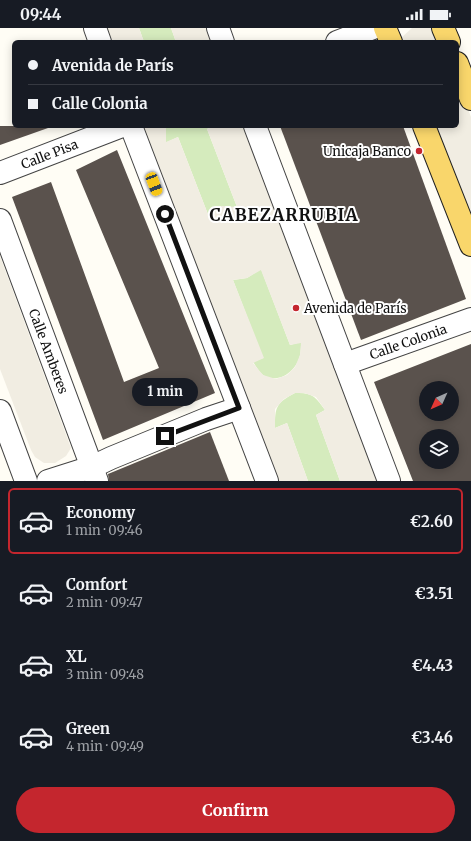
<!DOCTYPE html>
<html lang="en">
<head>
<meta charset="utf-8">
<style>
  body { margin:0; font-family:Merriweather,serif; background:#20242c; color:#f1f3f6; height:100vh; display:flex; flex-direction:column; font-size:15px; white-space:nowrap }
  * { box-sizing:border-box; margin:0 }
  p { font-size:13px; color:#9ea1a6 }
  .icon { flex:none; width:22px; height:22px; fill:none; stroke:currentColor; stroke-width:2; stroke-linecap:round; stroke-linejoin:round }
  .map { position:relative; height:453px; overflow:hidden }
  .drawer { display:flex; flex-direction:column; background:#171b24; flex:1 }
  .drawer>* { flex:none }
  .hud { position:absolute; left:12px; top:12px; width:447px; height:88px; border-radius:6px; box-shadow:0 2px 10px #0003; display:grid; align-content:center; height:88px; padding:0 16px; background:#171b24 }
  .needle { width:26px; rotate:225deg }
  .tools { position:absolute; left:419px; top:353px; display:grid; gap:8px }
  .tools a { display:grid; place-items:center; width:40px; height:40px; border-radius:50%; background:#171b24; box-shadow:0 2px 10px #0003; font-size:20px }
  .end { position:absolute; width:18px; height:18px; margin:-9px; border:5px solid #111; background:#fff; box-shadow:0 0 0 2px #fff }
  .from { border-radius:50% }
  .bubble { position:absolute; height:28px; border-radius:14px; background:#171b24; box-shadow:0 2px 10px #0003; font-size:13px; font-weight:700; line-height:28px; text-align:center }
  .car { position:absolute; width:12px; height:24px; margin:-12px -6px; border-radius:5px; box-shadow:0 0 3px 1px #0007; background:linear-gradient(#f5c518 24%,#345 0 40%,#f5c518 0 76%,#345 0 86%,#f5c518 0) }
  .hud b { display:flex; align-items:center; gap:14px; height:38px; font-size:15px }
  .hud b+b { border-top:1px solid #363941 }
  .hud i { width:10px; height:10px; background:#f1f3f6 }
  ul { padding:7px 0 0; list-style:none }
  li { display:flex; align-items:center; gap:12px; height:66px; margin:0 8px 6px; padding:0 8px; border:2px solid transparent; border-radius:6px }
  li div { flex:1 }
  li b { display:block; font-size:15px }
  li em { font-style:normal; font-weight:700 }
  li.current { border-color:#c4262e }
  li>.icon { width:36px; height:36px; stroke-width:1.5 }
  .action { display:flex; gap:8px; margin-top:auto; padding:8px 16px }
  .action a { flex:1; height:46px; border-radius:24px; background:#c4262e; color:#fff; font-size:16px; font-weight:700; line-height:46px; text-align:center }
  .status { display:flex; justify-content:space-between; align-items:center; height:28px; padding:0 20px; background:#171b24; direction:ltr }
  .status svg { height:11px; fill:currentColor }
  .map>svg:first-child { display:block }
</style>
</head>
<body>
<div class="status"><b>09:44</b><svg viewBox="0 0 49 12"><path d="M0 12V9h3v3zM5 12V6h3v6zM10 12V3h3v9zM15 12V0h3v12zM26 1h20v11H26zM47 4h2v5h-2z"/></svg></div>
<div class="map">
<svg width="471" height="453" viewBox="0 0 471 453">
  <rect width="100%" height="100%" fill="#fffdf5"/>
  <g fill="#d5ebbd">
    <polygon points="139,0 171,0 176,14 144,14"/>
    <polygon points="166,98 212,98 207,101 237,179 209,189 178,109 165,115"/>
    <path d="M 261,241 L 290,317 L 301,314 C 301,318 301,323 300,327 C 297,343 278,357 263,347 C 259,344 256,338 253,334 L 263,330 L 233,252 L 247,250 Z"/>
    <path d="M 295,365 C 312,364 316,369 325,382 L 316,387 L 340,453 L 308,453 L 287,395 L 275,400 C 275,379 276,375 295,365 Z"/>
  </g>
  <g fill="#f1ede2" fill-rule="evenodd">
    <polygon points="106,0 139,0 144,14 111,14"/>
    <polygon points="171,0 208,0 214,14 176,14"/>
    <polygon points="412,0 437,0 442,14 400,14 400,11"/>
    <polygon points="457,53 471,89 471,201 431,98 457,98"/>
    <path d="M 143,98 L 166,98 L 166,114 L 178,109 L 209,189 L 222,178 L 237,179 L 207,101 L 212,98 L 246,98 L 380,453 L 340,453 L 316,387 L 325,382 L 316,369 L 304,365 L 295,365 L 284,371 L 275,381 L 275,400 L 287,395 L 308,453 L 275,453 ZM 261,242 L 290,317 L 301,315 L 300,327 L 295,339 L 287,347 L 276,351 L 263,347 L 253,335 L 264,330 L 233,252 L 247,250 Z"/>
    <polygon points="0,228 71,420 66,428 55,435 44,435 35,429 31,422 0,341"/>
  </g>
  <g fill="#5a524d" fill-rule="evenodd">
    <polygon points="0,98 47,98 48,100 0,117"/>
    <polygon points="280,98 403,98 466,271 361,312"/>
    <polygon points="117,122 215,365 103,412 12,169 51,154 124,354 159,340 76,142"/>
    <path d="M 471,316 L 471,453 L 413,453 L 374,354 ZM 426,360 L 452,360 L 452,386 L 426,386 ZM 426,408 L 452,408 L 452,434 L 426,434 Z"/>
    <polygon points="210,404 229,453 109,453 108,446"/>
  </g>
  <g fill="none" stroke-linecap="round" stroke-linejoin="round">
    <g stroke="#444" stroke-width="24">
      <g id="minor">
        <polyline points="95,0 100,14"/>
        <polyline points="218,0 223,14"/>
        <polyline points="337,14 373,0"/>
        <polyline points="131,98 267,453"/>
        <polyline points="255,98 389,453"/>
        <path id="s1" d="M 0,145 L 122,98"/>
        <path id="s2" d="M 0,192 L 97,453"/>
        <path id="s3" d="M 345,336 L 471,291"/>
        <polyline points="0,383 26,453"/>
        <polyline points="48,453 92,439 111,430 206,391 239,380"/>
      </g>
    </g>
    <g stroke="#222" stroke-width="24">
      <g id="major">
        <polyline points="385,0 391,14"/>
        <polyline points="443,0 449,14"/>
        <polyline points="457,35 471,71"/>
        <polyline points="424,98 471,217"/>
      </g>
    </g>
    <use href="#minor" stroke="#fff" stroke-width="22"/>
    <use href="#major" stroke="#f9d66b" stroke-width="22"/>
  </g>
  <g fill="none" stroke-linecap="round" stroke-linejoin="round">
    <polyline stroke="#111" stroke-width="5" points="165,186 239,380 165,408"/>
  </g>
  <g fill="#c4262e" stroke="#fff" stroke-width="1.5">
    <circle cx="419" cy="123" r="4"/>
    <circle cx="296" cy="280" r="4"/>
  </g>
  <g text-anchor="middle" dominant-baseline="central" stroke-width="4" stroke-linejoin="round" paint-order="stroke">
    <g font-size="13" fill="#111" stroke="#fff" text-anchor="end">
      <text x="411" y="123">Unicaja Banco</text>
      <text x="304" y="280" text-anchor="start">Avenida de París</text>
    </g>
    <g font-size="13" fill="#111" stroke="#fff">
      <text stroke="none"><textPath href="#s1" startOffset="53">Calle Pisa</textPath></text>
      <text stroke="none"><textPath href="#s3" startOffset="67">Calle Colonia</textPath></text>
      <text stroke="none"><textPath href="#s2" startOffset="140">Calle Amberes</textPath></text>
    </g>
    <g font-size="17" font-weight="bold" letter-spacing="1" fill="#111" stroke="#fff">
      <text x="284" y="187">CABEZARRUBIA</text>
    </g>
  </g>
</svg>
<div class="tools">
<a><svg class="needle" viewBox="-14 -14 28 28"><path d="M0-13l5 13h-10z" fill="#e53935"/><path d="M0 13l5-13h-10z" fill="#9ea1a6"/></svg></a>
<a><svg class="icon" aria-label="layers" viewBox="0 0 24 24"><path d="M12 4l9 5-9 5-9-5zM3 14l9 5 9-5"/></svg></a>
</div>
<i class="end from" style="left:165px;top:186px"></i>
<i class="end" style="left:165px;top:408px"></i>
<div class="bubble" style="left:132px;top:350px;width:66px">1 min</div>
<i class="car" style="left:154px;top:156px;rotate:159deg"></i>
<div class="hud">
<b><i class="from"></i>Avenida de París</b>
<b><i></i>Calle Colonia</b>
</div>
</div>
<section class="drawer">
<ul>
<li class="current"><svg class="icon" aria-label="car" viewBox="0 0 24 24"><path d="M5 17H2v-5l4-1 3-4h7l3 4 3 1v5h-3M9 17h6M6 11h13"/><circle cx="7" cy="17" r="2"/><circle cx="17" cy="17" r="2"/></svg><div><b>Economy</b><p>1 min · 09:46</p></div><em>€2.60</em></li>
<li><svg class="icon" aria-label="car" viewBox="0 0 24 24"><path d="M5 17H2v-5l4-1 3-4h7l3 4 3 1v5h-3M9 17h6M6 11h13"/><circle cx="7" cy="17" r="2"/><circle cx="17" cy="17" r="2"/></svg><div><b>Comfort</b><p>2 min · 09:47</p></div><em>€3.51</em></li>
<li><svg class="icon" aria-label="car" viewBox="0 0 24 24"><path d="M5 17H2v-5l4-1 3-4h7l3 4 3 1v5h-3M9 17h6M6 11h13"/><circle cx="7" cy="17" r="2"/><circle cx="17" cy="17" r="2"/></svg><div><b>XL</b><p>3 min · 09:48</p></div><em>€4.43</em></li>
<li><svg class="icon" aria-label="car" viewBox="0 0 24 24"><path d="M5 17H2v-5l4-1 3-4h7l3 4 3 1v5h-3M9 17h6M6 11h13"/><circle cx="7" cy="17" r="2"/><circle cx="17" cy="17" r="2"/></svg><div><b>Green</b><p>4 min · 09:49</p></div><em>€3.46</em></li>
</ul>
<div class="action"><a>Confirm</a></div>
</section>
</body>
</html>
